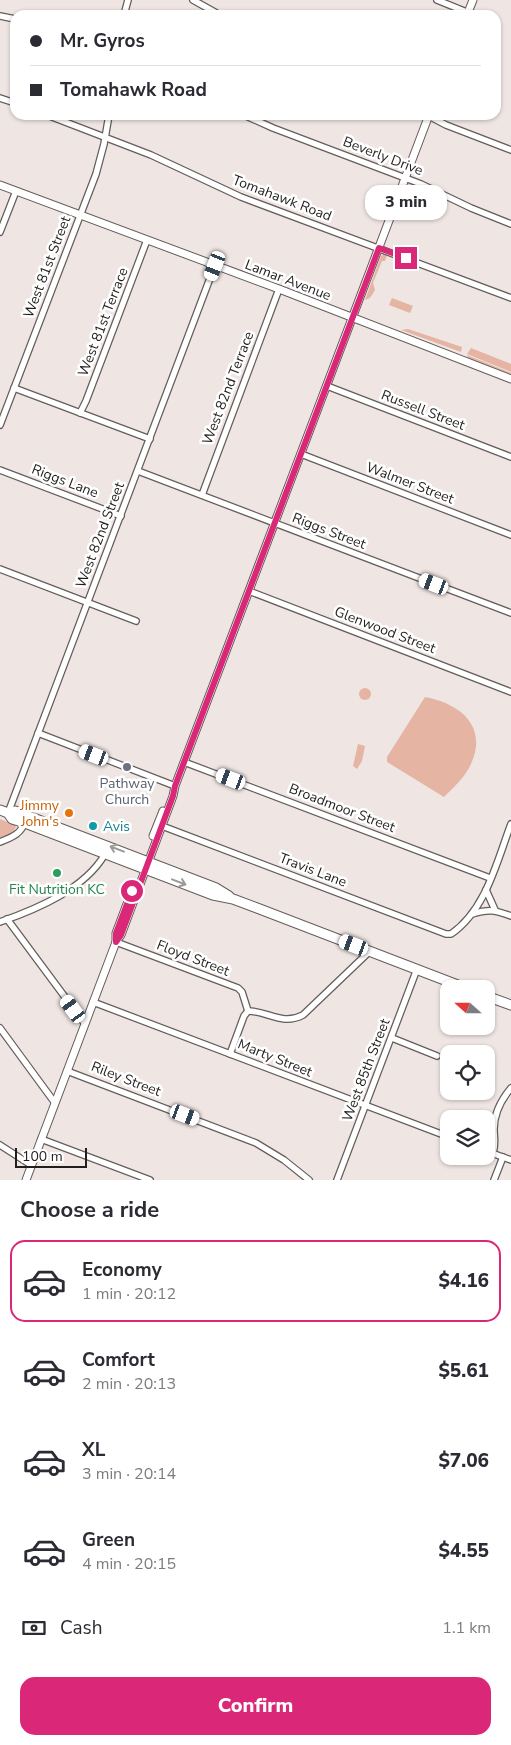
<!DOCTYPE html>
<html lang="en">
<head>
<meta charset="utf-8">
<style>
  body { margin:0; font-family:"Nunito Sans",sans-serif; background:#f7f7f7; color:#2b2b33; height:100vh; display:flex; flex-direction:column; font-size:19px; white-space:nowrap }
  * { box-sizing:border-box; margin:0 }
  p { font-size:16px; color:#7c7c81 }
  .icon { flex:none; width:28px; height:28px; fill:none; stroke:currentColor; stroke-width:2; stroke-linecap:round; stroke-linejoin:round }
  .map { position:relative; height:1180px; overflow:hidden }
  .panel { display:flex; flex-direction:column; background:#fff; flex:1 }
  .panel>* { flex:none }
  .banner { position:absolute; left:10px; top:10px; width:491px; height:110px; border-radius:15px; box-shadow:0 1px 4px #0004; display:grid; align-content:center; height:110px; padding:0 20px; background:#fff }
  .needle { width:32px; rotate:291deg }
  .buttons { position:absolute; left:440px; top:980px; display:grid; gap:10px }
  .buttons a { display:grid; place-items:center; width:55px; height:55px; border-radius:10px; background:#fff; box-shadow:0 1px 4px #0004; font-size:25px }
  .scale { position:absolute; left:15px; bottom:12px; width:72px; box-sizing:border-box; padding-left:5px; border:2px solid #211e1d; border-top:0; font-size:14px; line-height:18px; white-space:nowrap; color:#211e1d; -webkit-text-stroke:4px #fff; paint-order:stroke }
  .end { position:absolute; width:22px; height:22px; margin:-11px; border:6px solid #db2777; background:#fff; box-shadow:0 0 0 2px #fff }
  .from { border-radius:50% }
  .bubble { position:absolute; height:35px; border-radius:15px; background:#fff; box-shadow:0 1px 4px #0004; font-size:16px; font-weight:800; line-height:35px; text-align:center }
  .car { position:absolute; width:15px; height:30px; margin:-15px -8px; border-radius:6px; box-shadow:0 0 4px 1px #0007; background:linear-gradient(#fff 24%,#345 0 40%,#fff 0 76%,#345 0 86%,#fff 0) }
  .banner b { display:flex; align-items:center; gap:18px; height:48px; font-size:19px }
  .banner b+b { border-top:1px solid #e1e1e2 }
  .banner i { width:12px; height:12px; background:#2b2b33 }
  ul { padding:0; list-style:none }
  li { display:flex; align-items:center; gap:15px; height:82px; margin:0 10px 8px; padding:0 10px; border:2px solid transparent; border-radius:15px }
  li div { flex:1 }
  li b { display:block; font-size:19px }
  li em { font-style:normal; font-weight:800 }
  li.active { border-color:#db2777 }
  li>.icon { width:45px; height:45px; stroke-width:1.5 }
  h2 { padding:0 20px; font-size:22px; line-height:60px }
  .pay { display:flex; align-items:center; gap:12px; height:55px; padding:0 20px; font-size:19px }
  .pay p { margin-inline-start:auto }
  .action { display:flex; gap:10px; margin-top:auto; padding:10px 20px }
  .action a { flex:1; height:58px; border-radius:15px; background:#db2777; color:#fff; font-size:20px; font-weight:800; line-height:58px; text-align:center }
  .map>svg:first-child { display:block }
</style>
</head>
<body>
<div class="map">
<svg width="511" height="1180" viewBox="0 0 511 1180">
  <rect width="100%" height="100%" fill="#efe6e3"/>
  <g fill="#e5b4a3">
    <polygon points="384,254 387,255 385,261 382,261 373,283 375,290 370,298 365,300 381,256"/>
    <polygon points="392,298 413,306 410,313 389,305"/>
    <polygon points="408,329 462,347 461,352 401,330"/>
    <polygon points="471,348 511,364 511,372 467,354"/>
    <polygon points="467,355 511,373 511,375 468,358"/>
    <circle cx="365" cy="694" r="6"/>
    <path d="M 425,697 C 462,704 490,728 469,768 C 463,779 453,788 444,797 L 387,762 L 387,757 Z"/>
    <polygon points="358,744 365,746 362,761 357,769 353,766"/>
    <polygon points="0,819 15,825 16,827 12,833 0,839"/>
  </g>
  <g fill="none" stroke-linecap="round" stroke-linejoin="round">
    <g stroke="#645d5a" stroke-width="8">
      <g id="minor">
        <polyline points="193,0 220,15"/>
        <polyline points="437,0 474,15"/>
        <polyline points="124,15 128,0"/>
        <polyline points="0,16 15,19"/>
        <polyline points="496,52 496,67"/>
        <polyline points="0,98 15,103"/>
        <polyline points="47,115 151,155 241,197 511,298"/>
        <polyline points="244,115 273,128 421,184 471,208 511,224"/>
        <polyline points="429,116 446,125 511,150"/>
        <polyline points="0,232 16,191"/>
        <polyline points="327,386 511,457"/>
        <polyline points="14,388 150,439"/>
        <polyline points="80,413 86,401 147,240"/>
        <polyline points="0,425 96,174 104,144 109,115"/>
        <polyline points="301,454 511,535"/>
        <polyline points="0,470 121,516"/>
        <polyline points="138,471 511,613"/>
        <polyline points="202,495 279,289"/>
        <polyline points="0,569 136,621"/>
        <polyline points="249,591 511,692"/>
        <polyline points="38,733 175,786"/>
        <polyline points="184,762 490,878"/>
        <polyline points="8,813 215,265"/>
        <path d="M 162,826 L 446,934 L 451,934 C 486,910 497,861 511,824"/>
        <path d="M 0,842 C 13,837 21,834 26,820"/>
        <polyline points="486,890 495,910"/>
        <path d="M 472,914 C 489,909 495,910 511,916"/>
        <polyline points="7,919 85,1024"/>
        <path d="M 0,922 C 37,909 85,889 105,854"/>
        <polyline points="116,942 238,988 242,992 248,1011"/>
        <polyline points="93,1002 449,1137"/>
        <path d="M 248,1011 C 268,1011 282,1026 303,1015 L 370,951"/>
        <polyline points="0,1028 55,1103"/>
        <polyline points="392,1038 437,1056"/>
        <polyline points="230,1054 244,1016 248,1011"/>
        <polyline points="67,1071 256,1143 284,1160 309,1180"/>
        <polyline points="41,1139 150,1180"/>
        <polyline points="0,1145 31,1165"/>
        <polyline points="486,1151 511,1160"/>
        <path d="M 493,1153 C 496,1144 494,1138 494,1129 C 494,1113 501,1100 511,1088"/>
        <polyline points="337,1180 417,969"/>
        <polyline points="494,1180 503,1157"/>
      </g>
    </g>
    <g stroke="#645d5a" stroke-width="9">
      <g id="tertiary">
        <polyline points="467,15 473,0"/>
        <polyline points="0,185 279,289 511,379"/>
        <polyline points="153,836 163,811"/>
        <polyline points="116,942 116,933 133,888"/>
        <polyline points="26,1180 116,942 121,935 173,796 175,786 429,115"/>
      </g>
    </g>
    <g stroke="#645d5a" stroke-width="11">
      <g id="primary">
        <polyline points="0,810 8,813 12,819 25,823 213,895 233,899 257,908 468,989"/>
        <polyline points="8,813 15,811 28,816 216,888 229,896"/>
        <polyline points="486,996 511,1005"/>
      </g>
    </g>
    <use href="#minor" stroke="#fff" stroke-width="5.5"/>
    <use href="#tertiary" stroke="#fff" stroke-width="7"/>
    <use href="#primary" stroke="#fff" stroke-width="9"/>
  </g>
  <defs><path id="oneway-shaft" d="M-6 0H5M1.5-3L5.5 0L1.5 3" fill="none" stroke-width="1.6" stroke-linecap="round" stroke-linejoin="round" transform="scale(1.25)"/></defs>
  <g stroke="#9b9a99">
    <use href="#oneway-shaft" transform="translate(117 849) rotate(-159)"/>
    <use href="#oneway-shaft" transform="translate(179 882) rotate(21)"/>
  </g>
  <g fill="none" stroke-linecap="round" stroke-linejoin="round">
    <polyline stroke="#db2777" stroke-width="6" points="132,891 116,933 116,942 121,935 173,796 175,786 379,248 406,258"/>
  </g>
  <circle fill="#6b7280" stroke="#fff" stroke-width="2" cx="127" cy="767" r="5"/>
  <circle fill="#e8710a" stroke="#fff" stroke-width="2" cx="69" cy="813" r="5"/>
  <circle fill="#0f9aa8" stroke="#fff" stroke-width="2" cx="93" cy="826" r="5"/>
  <circle fill="#2e9e5b" stroke="#fff" stroke-width="2" cx="57" cy="873" r="5"/>
  <g text-anchor="middle" dominant-baseline="central" stroke-width="5" stroke-linejoin="round" paint-order="stroke">
    <g font-size="14" fill="#211e1d" stroke="#fff">
      <text transform="translate(383 156) rotate(21)">Beverly Drive</text>
      <text transform="translate(282 198) rotate(21)">Tomahawk Road</text>
      <text transform="translate(47 267) rotate(-69)">West 81st Street</text>
      <text transform="translate(288 280) rotate(21)">Lamar Avenue</text>
      <text transform="translate(103 322) rotate(-69)">West 81st Terrace</text>
      <text transform="translate(228 388) rotate(-69)">West 82nd Terrace</text>
      <text transform="translate(423 410) rotate(21)">Russell Street</text>
      <text transform="translate(65 481) rotate(21)">Riggs Lane</text>
      <text transform="translate(410 483) rotate(21)">Walmer Street</text>
      <text transform="translate(329 531) rotate(21)">Riggs Street</text>
      <text transform="translate(100 535) rotate(-69)">West 82nd Street</text>
      <text transform="translate(385 630) rotate(21)">Glenwood Street</text>
      <text transform="translate(342 808) rotate(21)">Broadmoor Street</text>
      <text transform="translate(313 870) rotate(21)">Travis Lane</text>
      <text transform="translate(193 958) rotate(21)">Floyd Street</text>
      <text transform="translate(275 1058) rotate(22)">Marty Street</text>
      <text transform="translate(366 1070) rotate(-69)">West 85th Street</text>
      <text transform="translate(126 1079) rotate(21)">Riley Street</text>
    </g>
    <g font-size="14" fill="#5b616d" stroke="#fff">
      <text x="127" y="783">Pathway<tspan x="127" dy="16">Church</tspan></text>
    </g>
    <g font-size="14" fill="#c56008" stroke="#fff" text-anchor="end">
      <text x="59" y="805">Jimmy<tspan x="59" dy="16">John's</tspan></text>
    </g>
    <g font-size="14" fill="#0d838f" stroke="#fff" text-anchor="start">
      <text x="103" y="826">Avis</text>
    </g>
    <g font-size="14" fill="#27864d" stroke="#fff">
      <text x="57" y="889">Fit Nutrition KC</text>
    </g>
  </g>
</svg>
<div class="buttons">
<a><svg class="needle" viewBox="-14 -14 28 28"><path d="M0-13l5 13h-10z" fill="#e53935"/><path d="M0 13l5-13h-10z" fill="#7c7c81"/></svg></a>
<a><svg class="icon" aria-label="locate" viewBox="0 0 24 24"><circle cx="12" cy="12" r="6"/><path d="M12 2v4M12 18v4M2 12h4M18 12h4"/></svg></a>
<a><svg class="icon" aria-label="layers" viewBox="0 0 24 24"><path d="M12 4l9 5-9 5-9-5zM3 14l9 5 9-5"/></svg></a>
</div>
<div class="scale">100 m</div>
<i class="end from" style="left:132px;top:891px"></i>
<i class="end" style="left:406px;top:258px"></i>
<div class="bubble" style="left:365px;top:185px;width:82px">3 min</div>
<i class="car" style="left:215px;top:266px;rotate:201deg"></i>
<i class="car" style="left:434px;top:584px;rotate:291deg"></i>
<i class="car" style="left:94px;top:755px;rotate:291deg"></i>
<i class="car" style="left:231px;top:779px;rotate:291deg"></i>
<i class="car" style="left:354px;top:945px;rotate:291deg"></i>
<i class="car" style="left:73px;top:1009px;rotate:324deg"></i>
<i class="car" style="left:185px;top:1115px;rotate:111deg"></i>
<div class="banner">
<b><i class="from"></i>Mr. Gyros</b>
<b><i></i>Tomahawk Road</b>
</div>
</div>
<section class="panel">
<h2>Choose a ride</h2>
<ul>
<li class="active"><svg class="icon" aria-label="car" viewBox="0 0 24 24"><path d="M5 17H2v-5l4-1 3-4h7l3 4 3 1v5h-3M9 17h6M6 11h13"/><circle cx="7" cy="17" r="2"/><circle cx="17" cy="17" r="2"/></svg><div><b>Economy</b><p>1 min · 20:12</p></div><em>$4.16</em></li>
<li><svg class="icon" aria-label="car" viewBox="0 0 24 24"><path d="M5 17H2v-5l4-1 3-4h7l3 4 3 1v5h-3M9 17h6M6 11h13"/><circle cx="7" cy="17" r="2"/><circle cx="17" cy="17" r="2"/></svg><div><b>Comfort</b><p>2 min · 20:13</p></div><em>$5.61</em></li>
<li><svg class="icon" aria-label="car" viewBox="0 0 24 24"><path d="M5 17H2v-5l4-1 3-4h7l3 4 3 1v5h-3M9 17h6M6 11h13"/><circle cx="7" cy="17" r="2"/><circle cx="17" cy="17" r="2"/></svg><div><b>XL</b><p>3 min · 20:14</p></div><em>$7.06</em></li>
<li><svg class="icon" aria-label="car" viewBox="0 0 24 24"><path d="M5 17H2v-5l4-1 3-4h7l3 4 3 1v5h-3M9 17h6M6 11h13"/><circle cx="7" cy="17" r="2"/><circle cx="17" cy="17" r="2"/></svg><div><b>Green</b><p>4 min · 20:15</p></div><em>$4.55</em></li>
</ul>
<div class="pay"><svg class="icon" aria-label="cash" viewBox="0 0 24 24"><path d="M3 7h18v10H3z"/><circle cx="12" cy="12" r="2"/></svg>Cash<p>1.1 km</p></div>
<div class="action"><a>Confirm</a></div>
</section>
</body>
</html>
